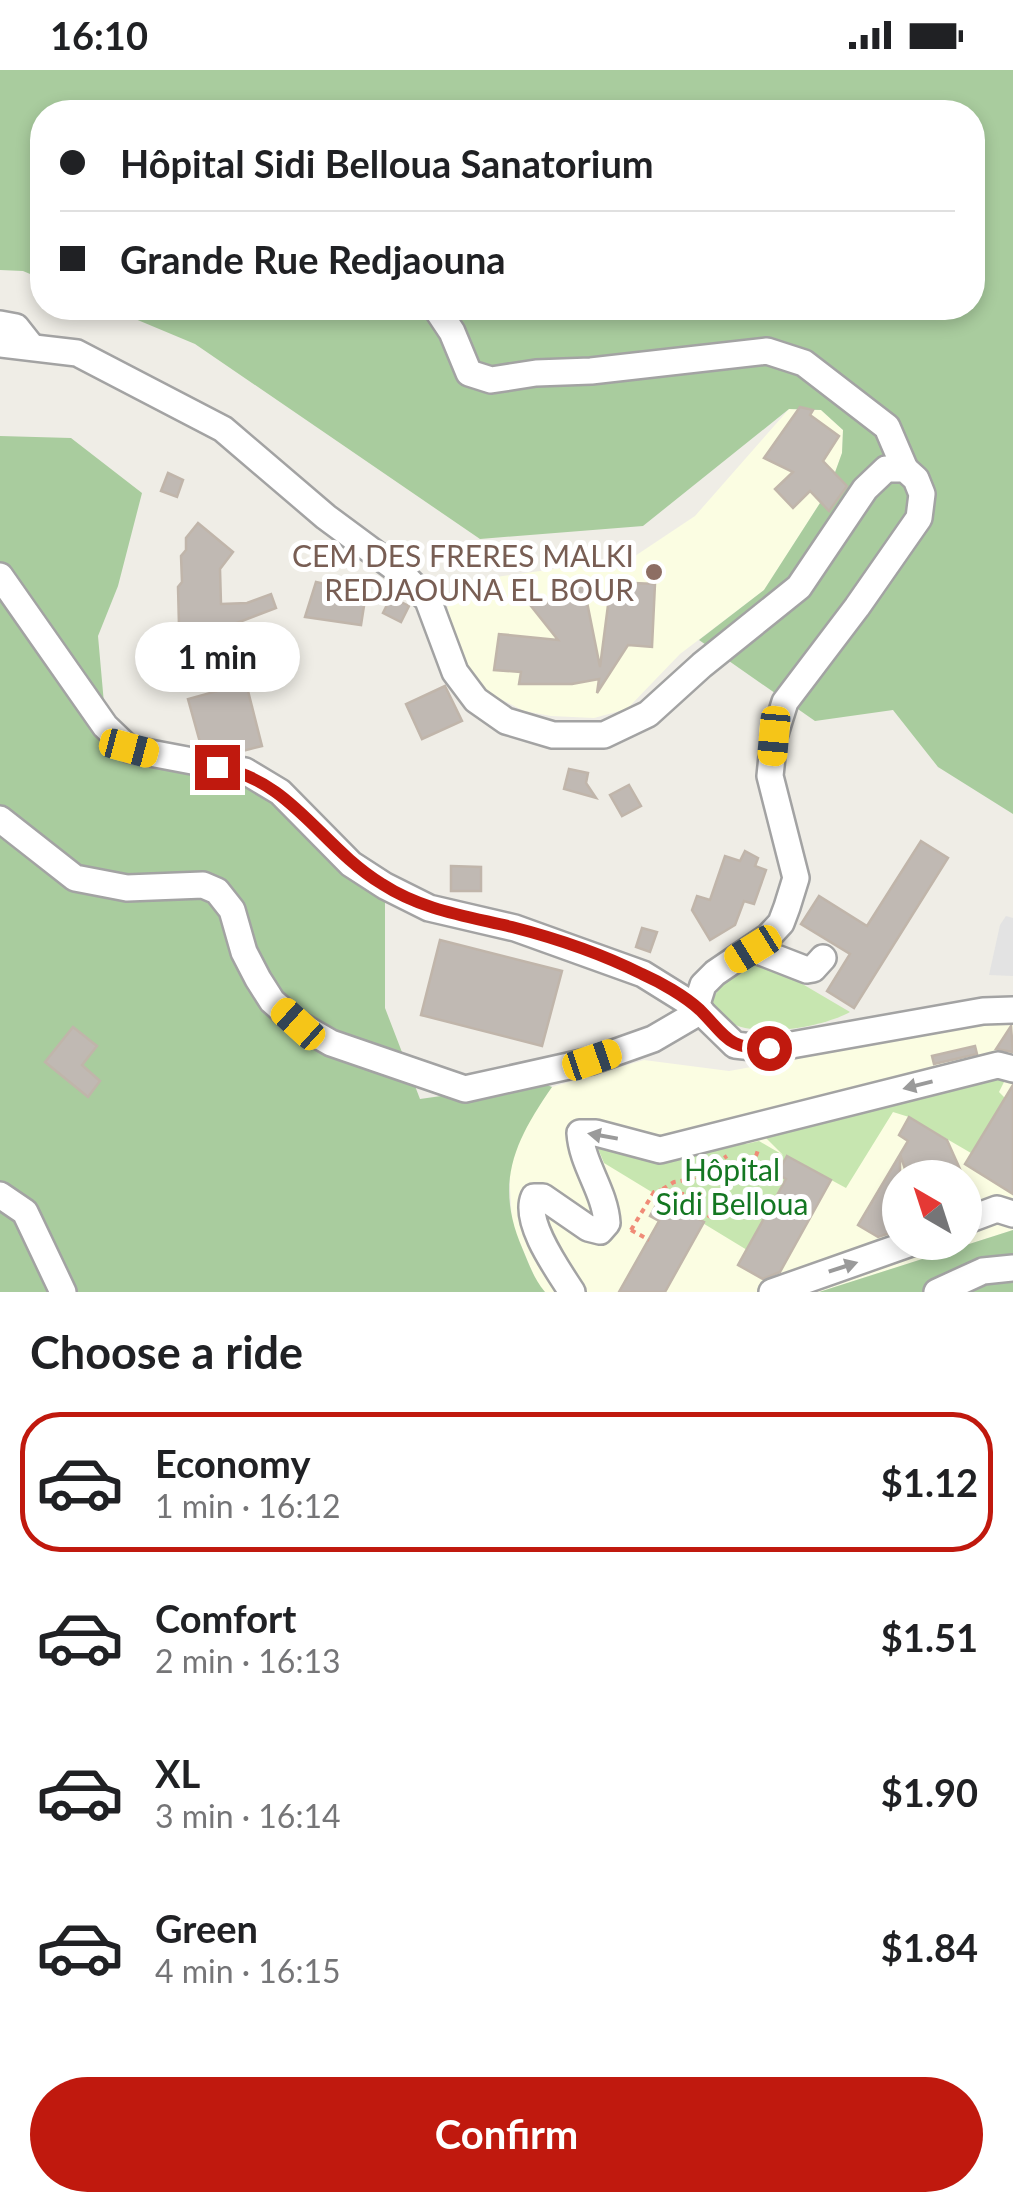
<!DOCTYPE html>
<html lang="en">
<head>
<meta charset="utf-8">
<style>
  body { margin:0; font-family:Lato,sans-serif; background:#f6f6f6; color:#202124; height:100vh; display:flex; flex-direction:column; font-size:38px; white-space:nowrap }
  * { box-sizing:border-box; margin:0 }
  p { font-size:32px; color:#757577 }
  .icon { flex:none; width:55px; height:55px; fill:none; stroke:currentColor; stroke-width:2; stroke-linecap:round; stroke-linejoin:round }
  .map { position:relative; height:1222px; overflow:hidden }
  .panel { display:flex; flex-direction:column; background:#fff; flex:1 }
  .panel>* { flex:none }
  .top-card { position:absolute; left:30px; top:30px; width:955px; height:220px; border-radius:40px; box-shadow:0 5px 15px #0003; display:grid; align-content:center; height:220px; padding:0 30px; background:#fff }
  .needle { width:65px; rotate:321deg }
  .fabs { position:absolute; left:882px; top:1090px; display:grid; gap:20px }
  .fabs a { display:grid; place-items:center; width:100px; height:100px; border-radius:50%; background:#fff; box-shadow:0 5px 15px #0003; font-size:50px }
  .end { position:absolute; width:45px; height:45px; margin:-22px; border:12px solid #c0190e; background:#fff; box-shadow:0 0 0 5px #fff }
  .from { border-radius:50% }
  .bubble { position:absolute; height:70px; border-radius:35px; background:#fff; box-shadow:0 5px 15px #0003; font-size:32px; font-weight:700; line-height:70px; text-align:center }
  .car { position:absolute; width:30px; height:60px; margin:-30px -15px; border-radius:12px; box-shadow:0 0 8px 2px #0007; background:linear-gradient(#f5c518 24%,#345 0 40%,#f5c518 0 76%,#345 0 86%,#f5c518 0) }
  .top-card b { display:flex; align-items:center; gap:35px; height:95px; font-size:38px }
  .top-card b+b { border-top:2px solid #e0e0e0 }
  .top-card i { width:25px; height:25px; background:#202124 }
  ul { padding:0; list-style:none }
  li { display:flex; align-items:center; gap:30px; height:140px; margin:0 20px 15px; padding:0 10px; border:5px solid transparent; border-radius:40px }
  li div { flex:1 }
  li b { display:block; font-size:38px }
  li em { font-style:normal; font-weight:700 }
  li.on { border-color:#c0190e }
  li>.icon { width:90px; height:90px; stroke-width:1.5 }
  h2 { padding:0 30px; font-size:45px; line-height:120px }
  .action { display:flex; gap:20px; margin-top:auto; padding:20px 30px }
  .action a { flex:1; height:115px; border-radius:60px; background:#c0190e; color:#fff; font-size:40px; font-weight:700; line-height:115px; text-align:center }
  .status { display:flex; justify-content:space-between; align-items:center; height:70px; padding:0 50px; background:#fff; direction:ltr }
  .status svg { height:28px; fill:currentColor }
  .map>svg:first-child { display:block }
</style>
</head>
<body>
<div class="status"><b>16:10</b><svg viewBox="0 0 49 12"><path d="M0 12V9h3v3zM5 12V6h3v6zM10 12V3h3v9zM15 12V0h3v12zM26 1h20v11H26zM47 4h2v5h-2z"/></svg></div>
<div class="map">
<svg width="1013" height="1222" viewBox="0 0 1013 1222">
  <rect width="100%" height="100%" fill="#efede6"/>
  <g fill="#fbfde2" fill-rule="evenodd">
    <polygon points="789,339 821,340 843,360 842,383 829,419 764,520 680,584 627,639 594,648 551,646 524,641 489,623 461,586 449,544 446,528 461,512 632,488 695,446"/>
    <path d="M 1013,950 L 1013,1160 L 819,1222 L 545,1222 L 537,1213 L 512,1154 L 509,1098 L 525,1056 L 552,1017 L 644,990 L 729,1001 ZM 900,1108 L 965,1108 L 965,1172 L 900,1172 Z"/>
  </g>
  <g fill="#c7e6b0">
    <path d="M 755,886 L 850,942 C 820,959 721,978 712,929 L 730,904 Z"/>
    <polygon points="998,1001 1008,1004 999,1022 1005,1028 971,1083 909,1047 893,1042 846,1118 787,1086 777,1104 786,1109 747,1180 604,1093 597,1076 736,1068 746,1074 759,1071 783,1085 766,1068"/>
  </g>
  <g fill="#a9cc9e">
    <polygon points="0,0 1013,0 1013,744 938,697 893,640 815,651 699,570 764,520 829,419 842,383 843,360 821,340 789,339 643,456 480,469 195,274 109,238 972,238 972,42 42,42 42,209 23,201 0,200"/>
    <path d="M 0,366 L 71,368 L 142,423 L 118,516 L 98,566 L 106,656 L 129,679 L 245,701 L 385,816 L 385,938 L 420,1029 L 539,1012 L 552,1017 C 514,1072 494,1114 523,1180 C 529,1194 534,1209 545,1222 L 0,1222 Z"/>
    <polygon points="1013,1160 1013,1222 819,1222"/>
  </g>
  <polygon fill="#e3e3e3" points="1006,846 1013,848 1013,906 989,905 1000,855"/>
  <g fill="#c0b9b3" stroke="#c0b5aa" stroke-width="2.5">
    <polygon points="800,337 813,340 810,345 839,366 823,391 847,416 829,441 810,421 793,438 775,419 793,402 764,388"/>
    <polygon points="168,403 183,410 177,427 161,421"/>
    <polygon points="198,453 233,482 220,499 221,534 247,533 271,524 276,538 221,559 214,554 179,556 178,517 182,512 181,486 186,480 186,468"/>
    <polygon points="316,512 366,523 361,555 305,547"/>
    <polygon points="611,512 655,514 652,577 628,575 597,623 599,609 572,614 519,614 521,602 494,600 499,564 558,570 527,531 550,533 550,517 584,517 600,597"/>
    <polygon points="391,527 409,536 401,552 383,543"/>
    <polygon points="246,613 262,676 235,683 201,676 188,629"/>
    <polygon points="445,616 462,651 422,669 406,634"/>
    <polygon points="569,699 588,703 586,713 596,728 564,719"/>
    <polygon points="629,715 641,736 622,746 610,725"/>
    <polygon points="921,771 948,788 854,938 827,921 850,884 801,854 819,826 867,856"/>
    <polygon points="745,781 758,788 755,796 766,800 754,834 744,831 735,855 710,870 692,840 697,826 710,830 725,786 740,791"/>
    <polygon points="451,796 481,797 481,821 451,821"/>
    <polygon points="642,858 657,862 650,882 636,877"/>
    <polygon points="440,870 562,901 542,976 421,945"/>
    <polygon points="1011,956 1013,982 996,979"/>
    <polygon points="73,957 97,976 82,995 100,1011 88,1027 45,992"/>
    <polygon points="975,976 977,984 934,994 932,986"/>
    <polygon points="1013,1015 1013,1124 965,1094"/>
    <polygon points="909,1047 947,1070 964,1108 908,1108 900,1084 900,1160 878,1167 858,1155 908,1071 899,1065"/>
    <polygon points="787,1086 831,1110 780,1202 763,1209 738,1195 786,1109 777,1104"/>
    <polygon points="660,1128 704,1152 665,1222 619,1222 659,1151 650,1146"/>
  </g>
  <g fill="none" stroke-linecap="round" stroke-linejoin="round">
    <g stroke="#a3a3a3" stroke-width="30">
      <g id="minor">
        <polyline points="436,238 452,262 469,303 491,310 536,303 591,301 767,281 804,293 887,357 905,399"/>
        <polyline points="0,254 16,257 31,276"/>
        <polyline points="0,274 77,283 223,359 326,447 399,501 428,530 455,602 476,630 506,651 553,665 604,665 648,644 702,595 799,517 865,419 886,399 905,399 916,409 922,424 919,448 857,537 785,632 774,667 770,706 796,808 787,837 781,853 768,867 715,903 703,915 696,937"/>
        <polyline points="0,506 105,656 129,679 245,701 280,722 351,794 385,816 429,838 515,858 643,904 696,937 735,975 769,979 983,941 1013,940"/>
        <polyline points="0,749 75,808 127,818 203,815 217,821 232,840 244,882 258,909 272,931 298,954 331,973 465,1019 591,991 653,969 701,941"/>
        <polyline points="753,879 807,900 813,899 823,888"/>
        <polyline points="0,1125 25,1142 63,1222"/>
        <polyline points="965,1151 997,1139 1013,1144"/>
        <path d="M 572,1222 C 558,1200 523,1152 534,1127 L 543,1127 L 588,1158 L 600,1161 L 607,1153 C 605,1121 582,1095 580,1063 L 596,1063 L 660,1080 L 998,995 L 1013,999"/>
        <polyline points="772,1222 914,1172"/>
        <polyline points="937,1222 983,1201 1013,1198"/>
      </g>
    </g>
    <g stroke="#f08b77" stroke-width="4" stroke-dasharray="5 5" stroke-linecap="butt">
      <polyline points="723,1123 754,1092 759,1077"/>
      <polyline points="631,1160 654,1122 661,1120 694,1126 723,1123 711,1147 661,1120 674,1112 692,1109 727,1086"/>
      <polyline points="631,1160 649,1170"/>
    </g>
    <use href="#minor" stroke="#fff" stroke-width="25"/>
  </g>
  <defs><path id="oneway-solid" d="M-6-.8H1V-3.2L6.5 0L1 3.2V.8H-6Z" transform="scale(2.5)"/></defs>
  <g fill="#9a9a9a">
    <use href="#oneway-solid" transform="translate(918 1015) rotate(166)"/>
    <use href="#oneway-solid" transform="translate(603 1066) rotate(-170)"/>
    <use href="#oneway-solid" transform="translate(843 1197) rotate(-18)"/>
  </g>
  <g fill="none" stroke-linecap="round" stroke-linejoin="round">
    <path stroke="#c0190e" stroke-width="12" d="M 217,697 C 292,710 320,776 382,814 C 422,840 466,846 512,857 C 555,868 602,884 642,904 C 660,912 685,926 700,940 C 726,966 728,980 769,978"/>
  </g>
  <circle fill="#8d6e63" stroke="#fff" stroke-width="4" cx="654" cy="502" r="10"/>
  <g text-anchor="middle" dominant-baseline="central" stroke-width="10" stroke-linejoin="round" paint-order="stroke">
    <g font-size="30" fill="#785e54" stroke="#fff" text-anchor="end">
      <text x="634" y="485">CEM DES FRERES MALKI<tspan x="634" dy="34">REDJAOUNA EL BOUR</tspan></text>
    </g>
    <g font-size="30" fill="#147722" stroke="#fff">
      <text x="732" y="1099">Hôpital<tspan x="732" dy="34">Sidi Belloua</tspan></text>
    </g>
  </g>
</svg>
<div class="fabs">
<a><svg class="needle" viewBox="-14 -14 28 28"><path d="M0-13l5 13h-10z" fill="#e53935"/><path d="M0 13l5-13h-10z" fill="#757577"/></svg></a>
</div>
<i class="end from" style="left:769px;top:978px"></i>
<i class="end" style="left:217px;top:697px"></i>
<div class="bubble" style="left:135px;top:552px;width:165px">1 min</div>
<i class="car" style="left:774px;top:666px;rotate:185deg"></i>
<i class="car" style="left:129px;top:678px;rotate:105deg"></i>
<i class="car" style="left:753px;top:879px;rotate:238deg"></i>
<i class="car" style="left:298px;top:954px;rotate:312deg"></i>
<i class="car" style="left:592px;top:990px;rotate:71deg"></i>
<div class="top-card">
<b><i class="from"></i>Hôpital Sidi Belloua Sanatorium</b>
<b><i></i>Grande Rue Redjaouna</b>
</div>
</div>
<section class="panel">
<h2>Choose a ride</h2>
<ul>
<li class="on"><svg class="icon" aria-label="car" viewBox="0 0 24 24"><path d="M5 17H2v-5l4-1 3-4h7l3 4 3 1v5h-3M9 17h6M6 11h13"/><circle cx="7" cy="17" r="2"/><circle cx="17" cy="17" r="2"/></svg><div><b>Economy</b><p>1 min · 16:12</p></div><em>$1.12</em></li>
<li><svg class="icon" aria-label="car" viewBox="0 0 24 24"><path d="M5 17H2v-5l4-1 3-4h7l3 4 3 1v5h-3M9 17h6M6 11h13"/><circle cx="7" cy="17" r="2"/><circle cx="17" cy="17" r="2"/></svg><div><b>Comfort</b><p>2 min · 16:13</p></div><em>$1.51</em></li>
<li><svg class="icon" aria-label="car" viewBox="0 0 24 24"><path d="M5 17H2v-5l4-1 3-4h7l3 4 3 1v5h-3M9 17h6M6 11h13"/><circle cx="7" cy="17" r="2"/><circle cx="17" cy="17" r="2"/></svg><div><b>XL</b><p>3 min · 16:14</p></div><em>$1.90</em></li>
<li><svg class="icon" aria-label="car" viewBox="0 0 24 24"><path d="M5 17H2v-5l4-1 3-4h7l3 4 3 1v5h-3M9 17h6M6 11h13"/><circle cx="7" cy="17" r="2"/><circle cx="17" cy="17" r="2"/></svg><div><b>Green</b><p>4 min · 16:15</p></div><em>$1.84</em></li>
</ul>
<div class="action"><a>Confirm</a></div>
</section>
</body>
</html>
